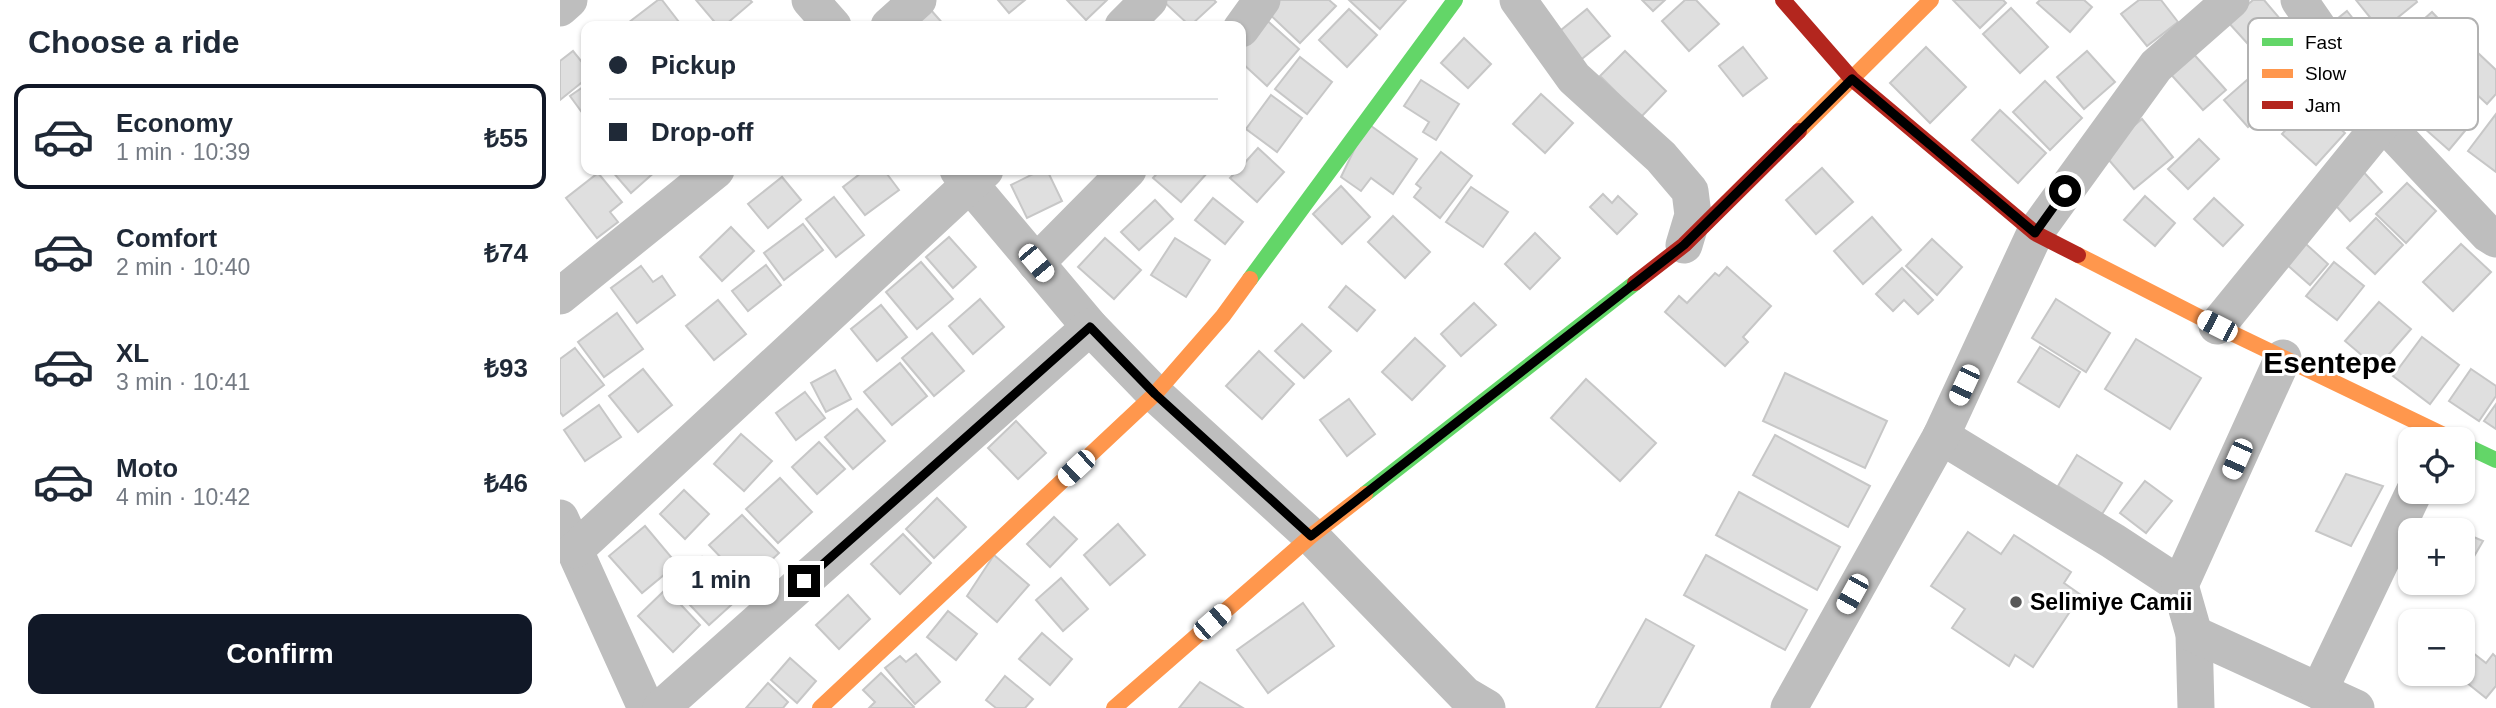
<!DOCTYPE html>
<html lang="en">
<head>
<meta charset="utf-8">
<style>
  body { margin:0; font-family:Helvetica,sans-serif; background:#f6f6f7; color:#1f2937; height:100vh; display:flex; flex-direction:column; font-size:26px; white-space:nowrap }
  * { box-sizing:border-box; margin:0 }
  p { font-size:23px; color:#747a83 }
  .icon { flex:none; width:38px; height:38px; fill:none; stroke:currentColor; stroke-width:2; stroke-linecap:round; stroke-linejoin:round }
  .map { position:relative; flex:1; overflow:hidden }
  .panel { display:flex; flex-direction:column; background:#fff; width:560px }
  .panel>* { flex:none }
  .banner { position:absolute; left:21px; top:21px; width:665px; height:154px; border-radius:14px; box-shadow:0 2px 5px #0004; display:grid; align-content:center; height:154px; padding:0 28px; background:#fff }
  .tools { position:absolute; left:1838px; top:427px; display:grid; gap:14px }
  .tools a { display:grid; place-items:center; width:77px; height:77px; border-radius:14px; background:#fff; box-shadow:0 2px 5px #0004; font-size:35px }
  .end { position:absolute; width:32px; height:32px; margin:-16px; border:9px solid #000; background:#fff; box-shadow:0 0 0 4px #fff }
  .from { border-radius:50% }
  .bubble { position:absolute; height:49px; border-radius:14px; background:#fff; box-shadow:0 2px 5px #0004; font-size:23px; font-weight:800; line-height:49px; text-align:center }
  .car { position:absolute; width:21px; height:42px; margin:-21px -10px; border-radius:9px; box-shadow:0 0 5px 2px #0007; background:linear-gradient(#fff 24%,#345 0 40%,#fff 0 76%,#345 0 86%,#fff 0) }
  .banner b { display:flex; align-items:center; gap:24px; height:66px; font-size:26px }
  .banner b+b { border-top:2px solid #e0e1e3 }
  .banner i { width:18px; height:18px; background:#1f2937 }
  ul { padding:0; list-style:none }
  li { display:flex; align-items:center; gap:21px; height:105px; margin:0 14px 10px; padding:0 14px; border:4px solid transparent; border-radius:14px }
  li div { flex:1 }
  li b { display:block; font-size:26px }
  li em { font-style:normal; font-weight:800 }
  li.selected { border-color:#111827 }
  li>.icon { width:63px; height:63px; stroke-width:1.5 }
  h2 { padding:0 28px; font-size:32px; line-height:84px }
  .cta { display:flex; gap:14px; margin-top:auto; padding:14px 28px }
  .cta a { flex:1; height:80px; border-radius:14px; background:#111827; color:#fff; font-size:28px; font-weight:800; line-height:80px; text-align:center }
  main { display:flex; flex:1; min-height:0 }
  .map>svg:first-child { display:block }
</style>
</head>
<body>
<main>
<section class="panel">
<h2>Choose a ride</h2>
<ul>
<li class="selected"><svg class="icon" aria-label="car" viewBox="0 0 24 24"><path d="M5 17H2v-5l4-1 3-4h7l3 4 3 1v5h-3M9 17h6M6 11h13"/><circle cx="7" cy="17" r="2"/><circle cx="17" cy="17" r="2"/></svg><div><b>Economy</b><p>1 min · 10:39</p></div><em>₺55</em></li>
<li><svg class="icon" aria-label="car" viewBox="0 0 24 24"><path d="M5 17H2v-5l4-1 3-4h7l3 4 3 1v5h-3M9 17h6M6 11h13"/><circle cx="7" cy="17" r="2"/><circle cx="17" cy="17" r="2"/></svg><div><b>Comfort</b><p>2 min · 10:40</p></div><em>₺74</em></li>
<li><svg class="icon" aria-label="car" viewBox="0 0 24 24"><path d="M5 17H2v-5l4-1 3-4h7l3 4 3 1v5h-3M9 17h6M6 11h13"/><circle cx="7" cy="17" r="2"/><circle cx="17" cy="17" r="2"/></svg><div><b>XL</b><p>3 min · 10:41</p></div><em>₺93</em></li>
<li><svg class="icon" aria-label="car" viewBox="0 0 24 24"><path d="M5 17H2v-5l4-1 3-4h7l3 4 3 1v5h-3M9 17h6M6 11h13"/><circle cx="7" cy="17" r="2"/><circle cx="17" cy="17" r="2"/></svg><div><b>Moto</b><p>4 min · 10:42</p></div><em>₺46</em></li>
</ul>
<div class="cta"><a>Confirm</a></div>
</section>
<div class="map">
<svg width="1936" height="708" viewBox="0 0 1936 708">
  <rect width="100%" height="100%" fill="#fff"/>
  <g fill="#dfdfdf" stroke="#c7c7c7" stroke-width="2">
    <polygon points="98,0 102,0 122,26 64,26"/>
    <polygon points="136,0 190,0 192,2 164,26 158,26"/>
    <polygon points="438,0 465,0 449,13"/>
    <polygon points="507,0 547,0 526,20"/>
    <polygon points="602,0 654,0 656,2 630,26"/>
    <polygon points="714,0 769,0 776,6 740,43 705,10"/>
    <polygon points="789,0 846,0 820,29"/>
    <polygon points="1082,0 1105,0 1093,11"/>
    <polygon points="1125,0 1136,0 1159,24 1129,51 1102,21"/>
    <polygon points="1393,0 1443,0 1446,3 1420,28"/>
    <polygon points="1480,0 1524,0 1532,7 1510,32 1477,3"/>
    <polygon points="1579,0 1601,0 1618,22 1587,46 1561,14"/>
    <polygon points="1693,0 1704,0 1727,27 1697,54 1668,22"/>
    <polygon points="1796,0 1856,0 1857,2 1821,31"/>
    <polygon points="1451,8 1488,47 1460,73 1423,34"/>
    <polygon points="370,9 385,26 351,26"/>
    <polygon points="789,9 817,35 787,67 759,40"/>
    <polygon points="1027,9 1050,36 1018,62 995,35"/>
    <polygon points="1787,11 1810,40 1790,56 1767,27"/>
    <polygon points="1872,12 1905,47 1888,63 1855,27"/>
    <polygon points="702,16 739,49 707,86 681,62 681,40"/>
    <polygon points="904,38 931,64 908,88 881,63"/>
    <polygon points="1183,47 1207,78 1183,96 1159,66"/>
    <polygon points="1366,47 1406,87 1370,123 1330,83"/>
    <polygon points="1630,50 1666,90 1643,110 1607,70"/>
    <polygon points="13,51 26,67 26,79 0,100 0,61"/>
    <polygon points="1065,51 1106,91 1081,117 1040,76"/>
    <polygon points="1527,51 1555,82 1524,109 1497,77"/>
    <polygon points="1917,52 1936,70 1936,94 1927,104 1895,74"/>
    <polygon points="1718,53 1742,80 1688,127 1664,100"/>
    <polygon points="740,57 772,82 747,114 715,89"/>
    <polygon points="861,80 899,104 876,140 863,132 869,122 844,106"/>
    <polygon points="1485,81 1522,118 1490,150 1453,112"/>
    <polygon points="26,85 26,118 10,96"/>
    <polygon points="1868,90 1909,126 1889,150 1848,114"/>
    <polygon points="981,94 1013,123 985,153 953,124"/>
    <polygon points="711,95 742,118 717,152 686,129"/>
    <polygon points="1751,102 1785,133 1756,165 1722,134"/>
    <polygon points="1440,110 1486,153 1458,183 1412,140"/>
    <polygon points="1936,114 1936,172 1908,151"/>
    <polygon points="1582,119 1613,157 1574,189 1542,152"/>
    <polygon points="807,123 857,159 833,194 811,178 801,191 781,177"/>
    <polygon points="1639,139 1659,159 1628,189 1608,169"/>
    <polygon points="698,148 724,172 697,202 670,178 678,170 681,170 681,167"/>
    <polygon points="881,152 912,176 880,218 854,197 861,188 856,184"/>
    <polygon points="1798,166 1822,192 1790,221 1766,195"/>
    <polygon points="1262,168 1293,202 1256,234 1226,200"/>
    <polygon points="51,170 97,170 71,193"/>
    <polygon points="305,170 324,170 339,190 305,215 283,187"/>
    <polygon points="481,170 487,170 502,201 467,218 451,185"/>
    <polygon points="600,170 646,170 648,172 621,202 593,178"/>
    <polygon points="38,173 62,202 50,212 58,222 37,238 6,198"/>
    <polygon points="222,177 241,200 208,228 188,204"/>
    <polygon points="1847,183 1876,211 1846,243 1816,214"/>
    <polygon points="781,186 810,217 782,244 753,214"/>
    <polygon points="911,187 948,212 923,247 886,222"/>
    <polygon points="1043,194 1052,203 1058,196 1077,214 1057,234 1030,207"/>
    <polygon points="1585,196 1615,223 1595,246 1564,220"/>
    <polygon points="274,197 304,235 276,257 246,219"/>
    <polygon points="653,198 683,222 665,244 635,220"/>
    <polygon points="1654,198 1683,225 1663,246 1634,219"/>
    <polygon points="595,200 613,219 579,250 561,232"/>
    <polygon points="833,216 870,252 845,278 808,242"/>
    <polygon points="1312,217 1341,250 1303,284 1274,251"/>
    <polygon points="1816,218 1843,245 1815,274 1787,248"/>
    <polygon points="243,224 263,250 224,280 204,253"/>
    <polygon points="171,227 194,251 162,281 140,257"/>
    <polygon points="975,233 1000,258 970,289 945,264"/>
    <polygon points="1736,235 1768,264 1750,285 1717,256"/>
    <polygon points="389,237 416,267 393,288 366,257"/>
    <polygon points="545,238 581,270 554,299 518,267"/>
    <polygon points="615,238 650,260 626,297 591,275"/>
    <polygon points="1372,239 1402,267 1377,295 1346,266"/>
    <polygon points="1901,244 1931,272 1893,311 1863,282"/>
    <polygon points="361,262 393,299 357,329 326,292"/>
    <polygon points="1774,262 1804,286 1777,320 1746,296"/>
    <polygon points="206,265 221,285 188,311 172,291"/>
    <polygon points="81,266 93,282 102,276 115,295 77,323 51,288"/>
    <polygon points="1167,267 1211,306 1183,337 1188,342 1165,366 1105,312 1119,296 1127,303 1155,273 1159,276"/>
    <polygon points="1342,268 1373,300 1358,314 1344,300 1333,311 1316,294"/>
    <polygon points="786,286 815,310 797,331 769,307"/>
    <polygon points="420,299 444,327 413,354 389,326"/>
    <polygon points="1496,299 1550,333 1526,372 1472,338"/>
    <polygon points="158,300 186,334 154,360 126,326"/>
    <polygon points="1819,302 1851,329 1817,368 1785,341"/>
    <polygon points="914,303 936,325 901,356 881,334"/>
    <polygon points="321,305 347,337 317,361 291,329"/>
    <polygon points="57,313 83,349 44,377 18,342"/>
    <polygon points="742,324 771,351 744,378 715,351"/>
    <polygon points="372,333 404,371 374,396 342,358"/>
    <polygon points="1862,337 1899,365 1870,404 1833,376"/>
    <polygon points="855,338 885,366 852,400 822,372"/>
    <polygon points="1576,339 1641,378 1610,429 1545,389"/>
    <polygon points="1480,347 1520,372 1499,407 1458,382"/>
    <polygon points="15,348 44,385 3,416 0,412 0,359"/>
    <polygon points="699,351 734,384 702,419 666,386"/>
    <polygon points="340,363 367,396 332,425 304,392"/>
    <polygon points="83,369 112,405 78,432 49,396"/>
    <polygon points="1911,369 1936,386 1936,396 1919,421 1889,401"/>
    <polygon points="275,370 291,399 266,412 251,383"/>
    <polygon points="1225,373 1327,421 1305,468 1203,421"/>
    <polygon points="1026,379 1096,443 1060,481 991,418"/>
    <polygon points="245,392 265,418 236,440 216,413"/>
    <polygon points="789,399 815,434 787,456 760,420"/>
    <polygon points="1936,404 1936,429 1924,421"/>
    <polygon points="39,405 61,437 25,461 4,430"/>
    <polygon points="297,409 325,441 293,469 265,437"/>
    <polygon points="456,421 486,453 458,479 428,448"/>
    <polygon points="181,434 212,461 184,491 154,464"/>
    <polygon points="1215,435 1310,486 1288,527 1193,475"/>
    <polygon points="259,442 285,469 257,494 232,467"/>
    <polygon points="1517,455 1562,483 1542,514 1498,486"/>
    <polygon points="1786,474 1823,486 1791,546 1756,531"/>
    <polygon points="220,478 252,512 218,543 186,509"/>
    <polygon points="1585,481 1612,501 1586,533 1560,513"/>
    <polygon points="124,490 149,514 125,539 100,514"/>
    <polygon points="1179,492 1280,547 1257,590 1156,535"/>
    <polygon points="377,498 406,527 374,558 346,529"/>
    <polygon points="182,515 219,553 186,584 149,545"/>
    <polygon points="494,517 517,539 490,567 467,544"/>
    <polygon points="1875,521 1898,530 1870,530"/>
    <polygon points="558,524 585,555 550,585 524,555"/>
    <polygon points="85,526 117,564 82,593 49,556"/>
    <polygon points="1408,532 1441,554 1454,535 1511,572 1504,583 1521,595 1473,667 1455,655 1449,666 1392,628 1405,609 1371,586"/>
    <polygon points="1902,532 1923,541 1902,577"/>
    <polygon points="343,534 371,563 340,594 311,564"/>
    <polygon points="434,555 469,585 437,622 407,596"/>
    <polygon points="1146,555 1247,610 1225,650 1124,595"/>
    <polygon points="142,557 179,598 149,625 111,585"/>
    <polygon points="501,578 528,609 503,631 476,600"/>
    <polygon points="106,589 140,625 113,652 78,616"/>
    <polygon points="288,595 310,619 279,649 256,625"/>
    <polygon points="743,603 774,646 708,693 677,650"/>
    <polygon points="388,611 417,634 396,660 367,637"/>
    <polygon points="1086,619 1134,646 1100,708 1036,708"/>
    <polygon points="482,633 512,659 490,685 459,659"/>
    <polygon points="1908,649 1926,663 1933,654 1936,657 1936,686 1926,698 1896,674 1902,674 1902,656"/>
    <polygon points="356,654 380,682 355,704 325,668 340,656 346,662"/>
    <polygon points="230,658 256,681 237,703 211,680"/>
    <polygon points="321,673 354,707 353,708 309,708 315,702 303,690"/>
    <polygon points="445,676 473,699 465,708 436,708 426,700"/>
    <polygon points="640,682 683,708 619,708"/>
    <polygon points="208,683 228,702 223,708 186,708"/>
  </g>
  <g fill="none" stroke-linecap="round" stroke-linejoin="round">
    <g stroke="#bebebe" stroke-width="37">
      <polyline points="250,0 273,26"/>
      <polyline points="958,0 1014,78 1101,157 1130,191 1133,215 1124,245"/>
      <polyline points="1739,0 1823,122 1928,234 1936,239"/>
      <polyline points="0,8 9,0"/>
      <polyline points="329,26 358,0"/>
      <polyline points="563,26 589,0"/>
      <polyline points="681,29 702,0"/>
      <polyline points="398,170 530,327 595,394 751,536 905,695 927,708"/>
      <polyline points="476,263 568,170"/>
      <polyline points="0,296 156,170"/>
      <polyline points="1657,326 1823,122"/>
      <polyline points="1381,436 1553,541 1620,585 1634,634 1636,708"/>
      <polyline points="0,518 86,708"/>
      <polyline points="15,550 425,170"/>
      <polyline points="1620,585 1723,358"/>
      <polyline points="1634,634 1796,708"/>
      <polyline points="1759,691 1854,492"/>
      <polyline points="101,708 530,327"/>
      <polyline points="1229,708 1381,436 1475,233 1596,66 1671,0"/>
    </g>
    <g stroke="#63d668" stroke-width="16">
      <polyline points="690,279 895,0"/>
      <polyline points="1902,444 1936,460"/>
      <polyline points="805,494 1075,283"/>
    </g>
    <g stroke="#ff974d" stroke-width="16">
      <polyline points="1239,131 1371,0"/>
      <polyline points="1518,255 1657,326 1892,439"/>
      <polyline points="260,708 595,394 663,316 690,279"/>
      <polyline points="554,708 751,536 805,494"/>
    </g>
    <g stroke="#b3261e" stroke-width="16">
      <polyline points="1223,0 1292,79 1475,233 1518,255"/>
      <polyline points="1075,283 1124,245 1239,131"/>
    </g>
  </g>
  <g fill="none" stroke-linecap="round" stroke-linejoin="round">
    <polyline stroke="#000" stroke-width="9" points="244,581 530,327 595,394 751,536 1124,245 1292,79 1475,233 1505,191"/>
  </g>
  <circle fill="#595959" stroke="#fff" stroke-width="2.5" cx="1456" cy="602" r="7"/>
  <g text-anchor="middle" dominant-baseline="central" stroke-width="6" stroke-linejoin="round" paint-order="stroke">
    <g font-size="23" font-weight="bold" fill="#000" stroke="#fff" text-anchor="start">
      <text x="1470" y="602">Selimiye Camii</text>
    </g>
    <g font-size="30" font-weight="bold" fill="#000" stroke="#fff">
      <text x="1770" y="362">Esentepe</text>
    </g>
  </g>
  <rect x="1688" y="18" width="230" height="112" rx="10" fill="#fff" stroke="#b2b2b2" stroke-width="2"/>
  <rect x="1702" y="38" width="31" height="8" fill="#63d668"/>
  <rect x="1702" y="69" width="31" height="9" fill="#ff974d"/>
  <rect x="1702" y="101" width="31" height="8" fill="#b3261e"/>
  <g font-size="19" fill="#000">
    <text x="1745" y="49">Fast</text>
    <text x="1745" y="80">Slow</text>
    <text x="1745" y="112">Jam</text>
  </g>
</svg>
<div class="tools">
<a><svg class="icon" aria-label="locate" viewBox="0 0 24 24"><circle cx="12" cy="12" r="6"/><path d="M12 2v4M12 18v4M2 12h4M18 12h4"/></svg></a>
<a>+</a>
<a>−</a>
</div>
<i class="end from" style="left:1505px;top:191px"></i>
<i class="end" style="left:244px;top:581px"></i>
<div class="bubble" style="left:103px;top:556px;width:116px">1 min</div>
<i class="car" style="left:476px;top:263px;rotate:140deg"></i>
<i class="car" style="left:1657px;top:326px;rotate:297deg"></i>
<i class="car" style="left:1404px;top:385px;rotate:205deg"></i>
<i class="car" style="left:1677px;top:459px;rotate:204deg"></i>
<i class="car" style="left:516px;top:468px;rotate:227deg"></i>
<i class="car" style="left:1292px;top:594px;rotate:209deg"></i>
<i class="car" style="left:652px;top:622px;rotate:49deg"></i>
<div class="banner">
<b><i class="from"></i>Pickup</b>
<b><i></i>Drop-off</b>
</div>
</div>
</main>
</body>
</html>
